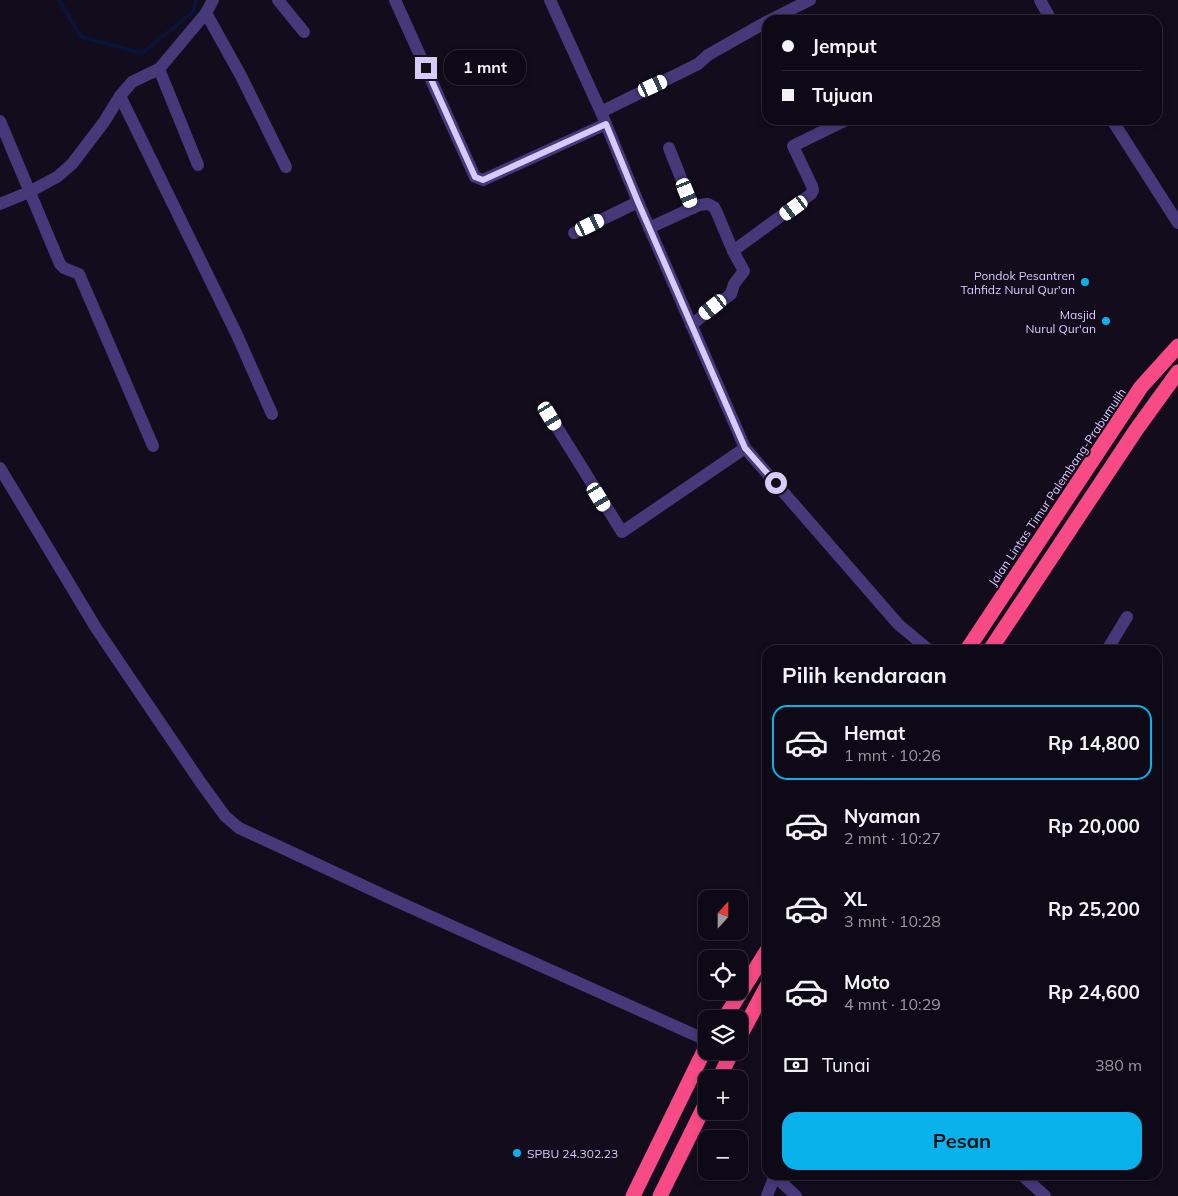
<!DOCTYPE html>
<html lang="id">
<head>
<meta charset="utf-8">
<style>
  body { margin:0; font-family:Mulish,sans-serif; background:#1c1723; color:#f1f3f6; height:100vh; display:flex; flex-direction:column; font-size:19px; white-space:nowrap }
  * { box-sizing:border-box; margin:0 }
  p { font-size:16px; color:#9b9aa1 }
  .icon { flex:none; width:28px; height:28px; fill:none; stroke:currentColor; stroke-width:2; stroke-linecap:round; stroke-linejoin:round }
  .map { position:relative; flex:1; overflow:hidden }
  .drawer { position:absolute; left:762px; top:645px; width:400px; height:535px; display:flex; flex-direction:column; background:#0e0916; border-radius:15px; box-shadow:0 2px 8px #0003,0 0 0 1px #2e2a35 }
  .drawer>* { flex:none }
  .banner { position:absolute; left:762px; top:15px; width:400px; height:110px; border-radius:15px; box-shadow:0 2px 8px #0003,0 0 0 1px #2e2a35; display:grid; align-content:center; height:110px; padding:0 20px; background:#0e0916 }
  .needle { width:32px; rotate:21deg }
  .fabs { position:absolute; left:698px; top:890px; display:grid; gap:10px }
  .fabs a { display:grid; place-items:center; width:50px; height:50px; border-radius:10px; background:#0e0916; box-shadow:0 2px 8px #0003,0 0 0 1px #2e2a35; font-size:25px }
  .end { position:absolute; width:22px; height:22px; margin:-11px; border:6px solid #d8cafd; background:#111; box-shadow:0 0 0 2px #111 }
  .from { border-radius:50% }
  .bubble { position:absolute; height:35px; border-radius:15px; background:#0e0916; box-shadow:0 2px 8px #0003,0 0 0 1px #2e2a35; font-size:16px; font-weight:700; line-height:35px; text-align:center }
  .car { position:absolute; width:15px; height:30px; margin:-15px -8px; border-radius:6px; box-shadow:0 0 4px 1px #0007; background:linear-gradient(#fff 24%,#345 0 40%,#fff 0 76%,#345 0 86%,#fff 0) }
  .banner b { display:flex; align-items:center; gap:18px; height:48px; font-size:19px }
  .banner b+b { border-top:1px solid #2e2a35 }
  .banner i { width:12px; height:12px; background:#f1f3f6 }
  ul { padding:0; list-style:none }
  li { display:flex; align-items:center; gap:15px; height:75px; margin:0 10px 8px; padding:0 10px; border:2px solid transparent; border-radius:15px }
  li div { flex:1 }
  li b { display:block; font-size:19px }
  li em { font-style:normal; font-weight:700 }
  li.selected { border-color:#09b2ea }
  li>.icon { width:45px; height:45px; stroke-width:1.5 }
  h2 { padding:0 20px; font-size:22px; line-height:60px }
  .pay { display:flex; align-items:center; gap:12px; height:55px; padding:0 20px; font-size:19px }
  .pay p { margin-inline-start:auto }
  .primary-button { display:flex; gap:10px; margin-top:auto; padding:10px 20px }
  .primary-button a { flex:1; height:58px; border-radius:15px; background:#09b2ea; color:#111; font-size:20px; font-weight:700; line-height:58px; text-align:center }
  .map>svg:first-child { display:block }
</style>
</head>
<body>
<div class="map">
<svg width="1178" height="1196" viewBox="0 0 1178 1196">
  <rect width="100%" height="100%" fill="#120c1d"/>
  <g fill="none" stroke-linecap="round" stroke-linejoin="round">
    <polyline stroke="#0a1438" stroke-width="4" points="59,0 81,37 142,53 193,12 196,0"/>
    <g stroke="#45397a" stroke-width="12">
      <polyline points="278,0 304,32"/>
      <polyline points="395,0 475,177 483,180 606,124"/>
      <polyline points="550,0 601,112 638,202 745,448 898,624 929,650"/>
      <polyline points="1040,0 1051,20"/>
      <polyline points="206,13 213,0"/>
      <polyline points="770,20 810,0"/>
      <polyline points="159,69 198,165"/>
      <polyline points="120,96 237,335 272,414"/>
      <polyline points="601,112 698,64 708,55 768,21"/>
      <polyline points="1112,120 1178,223"/>
      <polyline points="0,121 60,264 64,268 79,274 153,446"/>
      <polyline points="669,148 693,208"/>
      <polyline points="0,204 29,192 57,177 72,164 104,122 120,96 132,82 159,69 206,13 241,76 286,167"/>
      <polyline points="649,228 699,205 708,204 714,207 717,213 733,251"/>
      <polyline points="574,233 638,202"/>
      <polyline points="691,325 731,294 734,284 744,271 733,251 811,194 813,190 812,186 793,146 846,120"/>
      <polyline points="550,416 622,532 745,448"/>
      <polyline points="0,468 96,628 201,783 225,816 239,828 394,900 706,1040"/>
      <polyline points="1107,650 1127,617"/>
      <polyline points="1022,1175 1045,1196"/>
      <polyline points="775,1176 796,1196"/>
      <polyline points="767,1196 775,1175"/>
    </g>
    <g stroke="#f84a84" stroke-width="15">
      <polyline points="967,650 1141,387 1178,346"/>
      <polyline points="990,650 1136,430 1178,372"/>
      <polyline points="724,1019 768,949"/>
      <polyline points="739,1038 768,984"/>
      <polyline points="719,1079 732,1051"/>
      <polyline points="633,1196 706,1047"/>
      <polyline points="660,1196 706,1103"/>
    </g>
  </g>
  <g fill="none" stroke-linecap="round" stroke-linejoin="round">
    <polyline stroke="#d8cafd" stroke-width="6" points="426,68 475,177 483,180 606,124 638,202 745,448 776,483"/>
  </g>
  <g fill="#09b2ea" stroke="#120c1d" stroke-width="2">
    <circle cx="1085" cy="282" r="5"/>
    <circle cx="1106" cy="321" r="5"/>
    <circle cx="517" cy="1153" r="5"/>
  </g>
  <g text-anchor="middle" dominant-baseline="central" stroke-width="4" stroke-linejoin="round" paint-order="stroke">
    <g font-size="12" fill="#d8cafd" stroke="#120c1d" text-anchor="end">
      <text x="1075" y="275">Pondok Pesantren<tspan x="1075" dy="14">Tahfidz Nurul Qur'an</tspan></text>
      <text x="1096" y="314">Masjid<tspan x="1096" dy="14">Nurul Qur'an</tspan></text>
      <text x="527" y="1153" text-anchor="start">SPBU 24.302.23</text>
    </g>
    <g font-size="12" fill="#d8cafd" stroke="#120c1d">
      <text transform="translate(1057 487) rotate(-56)">Jalan Lintas Timur Palembang-Prabumulih</text>
    </g>
  </g>
</svg>
<div class="fabs">
<a><svg class="needle" viewBox="-14 -14 28 28"><path d="M0-13l5 13h-10z" fill="#e53935"/><path d="M0 13l5-13h-10z" fill="#9b9aa1"/></svg></a>
<a><svg class="icon" aria-label="locate" viewBox="0 0 24 24"><circle cx="12" cy="12" r="6"/><path d="M12 2v4M12 18v4M2 12h4M18 12h4"/></svg></a>
<a><svg class="icon" aria-label="layers" viewBox="0 0 24 24"><path d="M12 4l9 5-9 5-9-5zM3 14l9 5 9-5"/></svg></a>
<a>+</a>
<a>−</a>
</div>
<i class="end from" style="left:776px;top:483px"></i>
<i class="end" style="left:426px;top:68px"></i>
<div class="bubble" style="left:444px;top:50px;width:82px">1 mnt</div>
<i class="car" style="left:653px;top:86px;rotate:65deg"></i>
<i class="car" style="left:687px;top:193px;rotate:158deg"></i>
<i class="car" style="left:794px;top:208px;rotate:234deg"></i>
<i class="car" style="left:590px;top:225px;rotate:64deg"></i>
<i class="car" style="left:713px;top:307px;rotate:232deg"></i>
<i class="car" style="left:550px;top:416px;rotate:149deg"></i>
<i class="car" style="left:599px;top:497px;rotate:149deg"></i>
<div class="banner">
<b><i class="from"></i>Jemput</b>
<b><i></i>Tujuan</b>
</div>
<section class="drawer">
<h2>Pilih kendaraan</h2>
<ul>
<li class="selected"><svg class="icon" aria-label="car" viewBox="0 0 24 24"><path d="M5 17H2v-5l4-1 3-4h7l3 4 3 1v5h-3M9 17h6M6 11h13"/><circle cx="7" cy="17" r="2"/><circle cx="17" cy="17" r="2"/></svg><div><b>Hemat</b><p>1 mnt · 10:26</p></div><em>Rp 14,800</em></li>
<li><svg class="icon" aria-label="car" viewBox="0 0 24 24"><path d="M5 17H2v-5l4-1 3-4h7l3 4 3 1v5h-3M9 17h6M6 11h13"/><circle cx="7" cy="17" r="2"/><circle cx="17" cy="17" r="2"/></svg><div><b>Nyaman</b><p>2 mnt · 10:27</p></div><em>Rp 20,000</em></li>
<li><svg class="icon" aria-label="car" viewBox="0 0 24 24"><path d="M5 17H2v-5l4-1 3-4h7l3 4 3 1v5h-3M9 17h6M6 11h13"/><circle cx="7" cy="17" r="2"/><circle cx="17" cy="17" r="2"/></svg><div><b>XL</b><p>3 mnt · 10:28</p></div><em>Rp 25,200</em></li>
<li><svg class="icon" aria-label="car" viewBox="0 0 24 24"><path d="M5 17H2v-5l4-1 3-4h7l3 4 3 1v5h-3M9 17h6M6 11h13"/><circle cx="7" cy="17" r="2"/><circle cx="17" cy="17" r="2"/></svg><div><b>Moto</b><p>4 mnt · 10:29</p></div><em>Rp 24,600</em></li>
</ul>
<div class="pay"><svg class="icon" aria-label="cash" viewBox="0 0 24 24"><path d="M3 7h18v10H3z"/><circle cx="12" cy="12" r="2"/></svg>Tunai<p>380 m</p></div>
<div class="primary-button"><a>Pesan</a></div>
</section>
</div>
</body>
</html>
